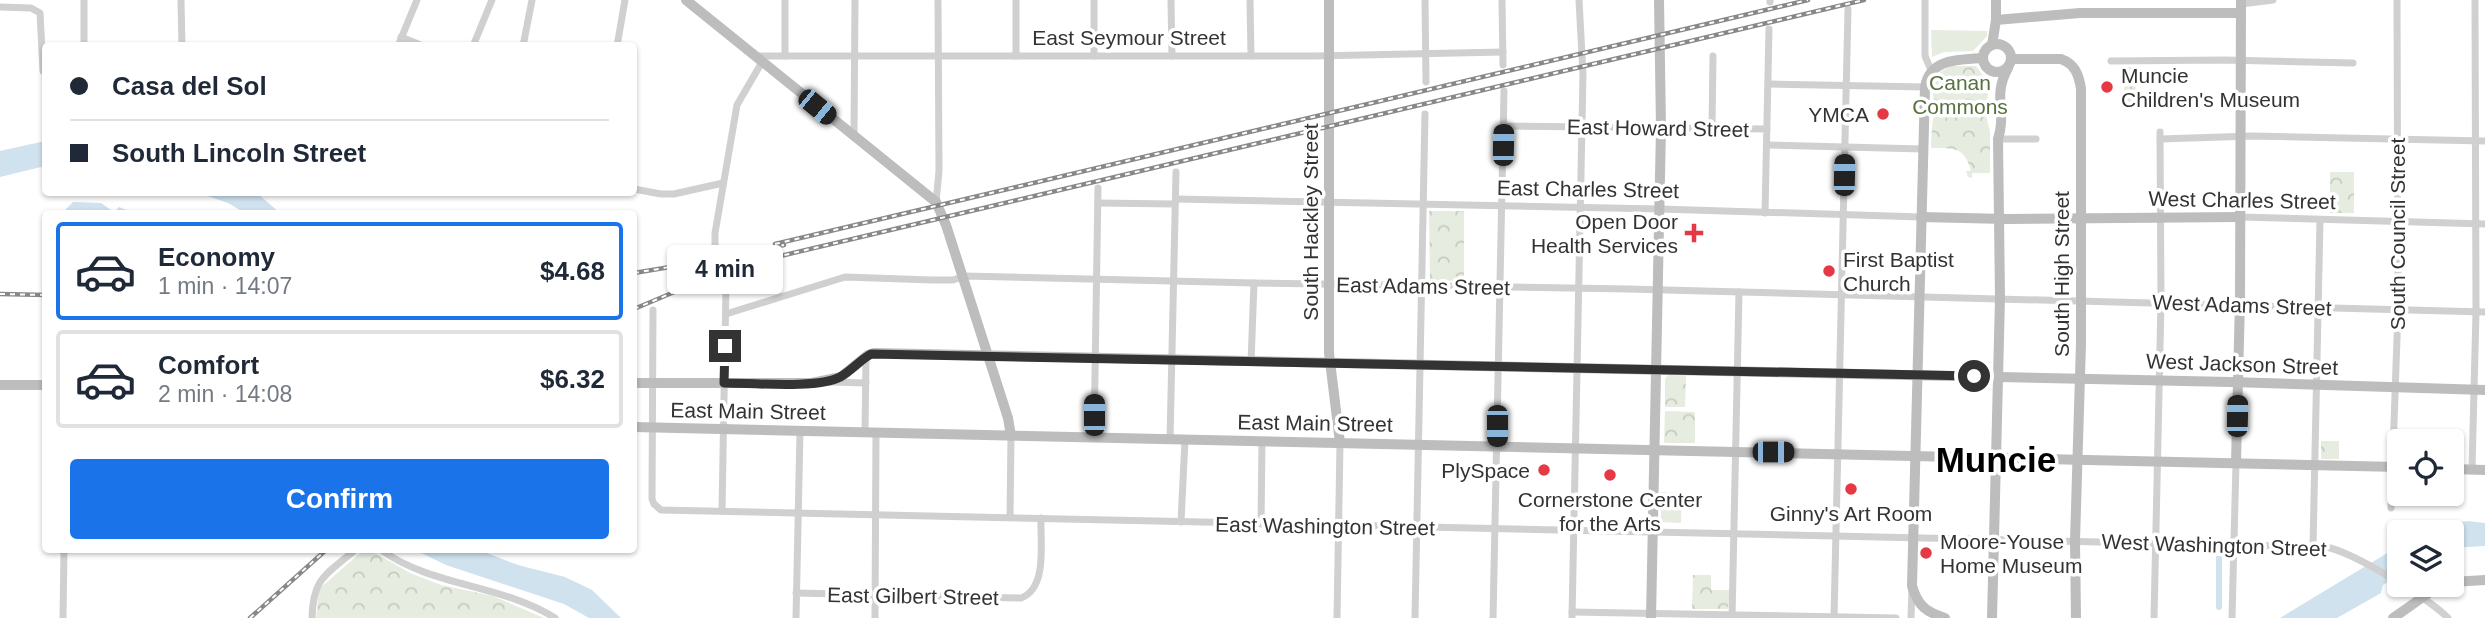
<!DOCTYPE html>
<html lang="en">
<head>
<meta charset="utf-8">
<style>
  body { margin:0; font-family:Arial,sans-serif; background:#f6f6f7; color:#1f2937; height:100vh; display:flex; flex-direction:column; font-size:26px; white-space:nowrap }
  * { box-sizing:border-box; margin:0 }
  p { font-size:23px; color:#747a83 }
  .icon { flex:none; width:38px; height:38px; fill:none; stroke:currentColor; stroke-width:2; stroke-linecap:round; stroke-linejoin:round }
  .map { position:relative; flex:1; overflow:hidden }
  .drawer { position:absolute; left:42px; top:210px; width:595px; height:343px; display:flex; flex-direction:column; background:#fff; border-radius:7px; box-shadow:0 2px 5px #0004 }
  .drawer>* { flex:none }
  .guide { position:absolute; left:42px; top:42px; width:595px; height:154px; border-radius:7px; box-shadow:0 2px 5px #0004; display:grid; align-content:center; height:154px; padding:0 28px; background:#fff }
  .fabs { position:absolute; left:2387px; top:429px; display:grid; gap:14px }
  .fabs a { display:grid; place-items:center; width:77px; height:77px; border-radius:7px; background:#fff; box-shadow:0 2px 5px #0004; font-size:35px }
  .end { position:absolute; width:32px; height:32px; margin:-16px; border:9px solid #333; background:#fff; box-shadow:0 0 0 4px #fff }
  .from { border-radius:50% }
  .bubble { position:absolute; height:49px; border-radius:7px; background:#fff; box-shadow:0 2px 5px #0004; font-size:23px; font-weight:800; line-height:49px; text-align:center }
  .car { position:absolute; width:21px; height:42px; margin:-21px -10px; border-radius:9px; box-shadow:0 0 5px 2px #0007; background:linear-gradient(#222 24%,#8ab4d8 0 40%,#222 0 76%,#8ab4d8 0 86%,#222 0) }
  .guide b { display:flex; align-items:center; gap:24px; height:66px; font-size:26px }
  .guide b+b { border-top:2px solid #e0e1e3 }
  .guide i { width:18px; height:18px; background:#1f2937 }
  ul { padding:12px 0 0; list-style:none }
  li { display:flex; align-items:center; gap:21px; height:98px; margin:0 14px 10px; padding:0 14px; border:4px solid #e0e1e3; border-radius:7px }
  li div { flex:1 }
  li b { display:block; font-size:26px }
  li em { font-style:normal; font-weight:800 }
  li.active { border-color:#1a73e8 }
  li>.icon { width:63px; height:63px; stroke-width:1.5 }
  .cta { display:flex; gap:14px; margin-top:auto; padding:14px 28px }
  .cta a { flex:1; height:80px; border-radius:7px; background:#1a73e8; color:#fff; font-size:28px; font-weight:800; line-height:80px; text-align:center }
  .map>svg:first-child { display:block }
</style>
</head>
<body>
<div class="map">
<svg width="2485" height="618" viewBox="0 0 2485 618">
  <defs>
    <pattern id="park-crowns" width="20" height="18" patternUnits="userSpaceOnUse" patternTransform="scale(1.75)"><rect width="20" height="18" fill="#e6ecdf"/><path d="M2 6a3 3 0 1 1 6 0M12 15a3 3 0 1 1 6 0" fill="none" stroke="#c6cbc0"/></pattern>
  </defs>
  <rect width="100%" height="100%" fill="#fff"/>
  <polygon fill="#e6ecdf" points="1931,30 1987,31 1987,36 1973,51 1944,52 1932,57"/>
  <g fill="url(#park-crowns)">
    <path d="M 1952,66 L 1976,66 L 1989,84 L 1986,115 L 1990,132 L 1990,173 L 1972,173 L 1972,178 L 1968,177 L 1966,171 L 1971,171 C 1964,145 1953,149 1931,148 C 1931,136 1932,125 1934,114 C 1937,93 1921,78 1952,66 Z"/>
    <rect x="2124" y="67" width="12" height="42"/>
    <rect x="2330" y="172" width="24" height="41"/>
    <polygon points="1429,211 1464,211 1464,281 1430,280"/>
    <polygon points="1668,375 1686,376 1685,407 1665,407 1665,379"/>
    <polygon points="1665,411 1695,412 1695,443 1664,443"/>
    <rect x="2321" y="441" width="18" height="18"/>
    <polygon points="1661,492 1682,493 1681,523 1661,522"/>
    <polygon points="370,550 410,573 441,585 493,596 544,618 316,618 319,589 359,554"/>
    <polygon points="1693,575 1711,575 1711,590 1730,590 1728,609 1692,609"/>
  </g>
  <g fill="#cfe2ee">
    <polygon points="45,141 45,166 0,177 0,151"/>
    <polygon points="199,193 257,193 280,213 245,213 228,203"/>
    <polygon points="73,202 101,203 114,212 119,207 134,213 66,213 66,209"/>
    <polygon points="2468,521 2485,523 2485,546 2452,548 2452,532 2428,532 2446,524"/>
    <polygon points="2399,546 2399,575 2383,585 2381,593 2337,618 2280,618"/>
    <polygon points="415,550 479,550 518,565 565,577 592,590 621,618 589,618 564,604 446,565"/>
  </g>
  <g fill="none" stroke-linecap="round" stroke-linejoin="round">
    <polyline stroke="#cfe2ee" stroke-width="6" points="2219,607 2219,557"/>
    <g stroke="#d0d0d0" stroke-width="7">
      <polyline points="84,0 84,46"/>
      <polyline points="181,0 182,46"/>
      <polyline points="1016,0 1016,56"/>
      <polyline points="1171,0 1172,56"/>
      <polyline points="1250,0 1251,56"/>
      <polyline points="1425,0 1426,82"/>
      <polyline points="1502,0 1503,65"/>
      <polyline points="1925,0 1925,56 1931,70"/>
      <polyline points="1770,2 1770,0"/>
      <polyline points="2241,4 2273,0"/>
      <polyline points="0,7 31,8 40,13 43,71"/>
      <polyline points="401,37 423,46"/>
      <polyline points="398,46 417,0"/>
      <polyline points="473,46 492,0"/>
      <polyline points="523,46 532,0"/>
      <polyline points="617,46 625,0"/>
      <polyline points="755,56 1315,56 1503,52"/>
      <polyline points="785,56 785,0"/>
      <polyline points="1094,56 1094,0"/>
      <polyline points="2111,61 2225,60 2353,63"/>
      <polyline points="1768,84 1925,87"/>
      <polyline points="1503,126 1767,129"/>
      <polyline points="1712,128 1713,56"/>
      <polyline points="854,136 855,0"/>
      <polyline points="1998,139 2036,139"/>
      <polyline points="2160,139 2253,136 2485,141"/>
      <polyline points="1767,145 1922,149"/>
      <polyline points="634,189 661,194 674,194 723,183"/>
      <polyline points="1176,199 1660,209 1921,217"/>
      <polyline points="936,202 939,171 938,0"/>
      <polyline points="1098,203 1175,204"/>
      <polyline points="1765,213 1769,29"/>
      <polyline points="2240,217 2485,224"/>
      <path d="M 653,310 L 652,499 L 654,504 L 661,510 L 2326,547 C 2353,552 2428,598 2448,618"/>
      <polyline points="726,314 845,277 932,280 953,280 965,276 1254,283 1628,289 2485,312"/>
      <polyline points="1251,362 1254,283"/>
      <polyline points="831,382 866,383"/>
      <polyline points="865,432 866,357"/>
      <polyline points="1094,437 1098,188"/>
      <polyline points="1170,440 1176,172"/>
      <polyline points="2472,469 2476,312 2475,0"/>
      <polyline points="2391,508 2398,310 2397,0"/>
      <polyline points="722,511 726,286 715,249 715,233 737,105 762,62"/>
      <polyline points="1010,517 1011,436"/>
      <polyline points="1181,522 1185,440"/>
      <polyline points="1261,524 1262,442"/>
      <polyline points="2313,547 2320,220"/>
      <path d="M 381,550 C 433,587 501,584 555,618"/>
      <path d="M 796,593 L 1021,598 C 1048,588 1040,542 1041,518"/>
      <polyline points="1572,612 1896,618"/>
      <polyline points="63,618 64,550"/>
      <path d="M 312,618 C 313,577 326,575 355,550"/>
      <polyline points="796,618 800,431"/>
      <polyline points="875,618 876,432"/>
      <polyline points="1337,618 1340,443"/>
      <polyline points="1415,618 1425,114"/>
      <polyline points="1493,618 1504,91"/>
      <polyline points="1572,618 1583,74 1579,0"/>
      <polyline points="1732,618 1739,292"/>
      <polyline points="1834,618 1848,9"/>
      <polyline points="1911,618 1912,587"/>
      <polyline points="2154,618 2161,302 2160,132"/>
      <polyline points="2232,618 2236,463"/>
    </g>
    <g stroke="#bdbdbd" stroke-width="10">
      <polyline points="686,0 936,202 946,225 1008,418 1011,436"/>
      <polyline points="1329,0 1329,353 1340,443"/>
      <polyline points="1996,20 2080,13 2241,13"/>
      <circle cx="1997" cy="58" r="14"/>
      <polyline points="1992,45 1996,20 1996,0"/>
      <path d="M 2012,59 L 2061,59 C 2075,64 2079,75 2081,89 L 2081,343 L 2075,541 L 2076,618"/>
      <polyline points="1921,217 2006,219 2240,217"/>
      <polyline points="634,383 812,383 841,377 868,355 874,353 2231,382 2485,390"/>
      <polyline points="0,385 46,385"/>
      <polyline points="634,427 2399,467"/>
      <polyline points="2236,463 2240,299 2241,0"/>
      <polyline points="2452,469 2485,470"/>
      <polyline points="2452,582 2485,580"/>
      <polyline points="1651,618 1661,128 1659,0"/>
      <path d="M 1945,618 C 1926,612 1918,606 1912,586 L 1925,87 C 1930,58 1959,60 1983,58"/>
      <path d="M 1992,618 L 2000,298 L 1998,139 C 2007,113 1992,96 2008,68"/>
      <polyline points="2393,618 2433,590 2445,584"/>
    </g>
    <g stroke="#888" stroke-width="4.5">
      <g id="rail">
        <polyline points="775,244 1808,0"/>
        <polyline points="634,273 718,259 784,245"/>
        <polyline points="0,294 46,295"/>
        <polyline points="634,309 698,282 772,258 1864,0"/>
        <polyline points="250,618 326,550"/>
      </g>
    </g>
    <use href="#rail" stroke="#fff" stroke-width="2" stroke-dasharray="5" stroke-linecap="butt"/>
  </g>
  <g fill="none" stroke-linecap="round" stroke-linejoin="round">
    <path stroke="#333" stroke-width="9" d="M 725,346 L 724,383 C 751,383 819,389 840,377 C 851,371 860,360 871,354 L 1974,376"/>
  </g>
  <g fill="#e63946" stroke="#fff" stroke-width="2.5">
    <circle cx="2107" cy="87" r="7"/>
    <circle cx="1883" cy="114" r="7"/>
    <path d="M1690.5 222.5h7v7h7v7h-7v7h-7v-7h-7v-7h7z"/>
    <circle cx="1829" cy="271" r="7"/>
    <circle cx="1544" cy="470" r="7"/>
    <circle cx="1610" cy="475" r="7"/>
    <circle cx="1851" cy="489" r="7"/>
    <circle cx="1926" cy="553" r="7"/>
  </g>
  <g text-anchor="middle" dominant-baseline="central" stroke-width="7" stroke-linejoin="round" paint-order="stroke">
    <g font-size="21" fill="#333" stroke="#fff">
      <text x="1129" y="37">East Seymour Street</text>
      <text transform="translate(1658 128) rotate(1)">East Howard Street</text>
      <text transform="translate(1588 189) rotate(1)">East Charles Street</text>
      <text transform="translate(2242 200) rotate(1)">West Charles Street</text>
      <text transform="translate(1310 222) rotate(-90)">South Hackley Street</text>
      <text transform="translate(2397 234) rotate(-90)">South Council Street</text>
      <text transform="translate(2061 274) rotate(-90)">South High Street</text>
      <text transform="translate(1423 286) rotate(1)">East Adams Street</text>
      <text transform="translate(2242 305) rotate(2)">West Adams Street</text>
      <text transform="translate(2242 364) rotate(2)">West Jackson Street</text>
      <text transform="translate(748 411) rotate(1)">East Main Street</text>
      <text transform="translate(1315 423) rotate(1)">East Main Street</text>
      <text transform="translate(1325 526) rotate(1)">East Washington Street</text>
      <text transform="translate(2214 545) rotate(2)">West Washington Street</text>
      <text transform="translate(913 596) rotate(1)">East Gilbert Street</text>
    </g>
    <g font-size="21" fill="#333" stroke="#fff" text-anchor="start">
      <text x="2121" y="75">Muncie<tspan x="2121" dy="24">Children's Museum</tspan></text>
      <text x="1869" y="114" text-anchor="end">YMCA</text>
      <text x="1678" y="221" text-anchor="end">Open Door<tspan x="1678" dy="24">Health Services</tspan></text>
      <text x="1843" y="259">First Baptist<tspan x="1843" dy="24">Church</tspan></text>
      <text x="1530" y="470" text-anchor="end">PlySpace</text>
      <text x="1610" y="499" text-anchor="middle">Cornerstone Center<tspan x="1610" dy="24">for the Arts</tspan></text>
      <text x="1851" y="513" text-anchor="middle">Ginny's Art Room</text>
      <text x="1940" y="541">Moore-Youse<tspan x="1940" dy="24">Home Museum</tspan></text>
    </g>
    <g font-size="21" fill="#56703f" stroke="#fff">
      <text x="1960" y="82">Canan<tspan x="1960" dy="24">Commons</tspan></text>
    </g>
    <g font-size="35" font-weight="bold" fill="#000" stroke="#fff">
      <text x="1996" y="459">Muncie</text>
    </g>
  </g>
</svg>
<div class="fabs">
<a><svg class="icon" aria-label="locate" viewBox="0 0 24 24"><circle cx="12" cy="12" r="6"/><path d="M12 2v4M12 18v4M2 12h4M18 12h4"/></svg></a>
<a><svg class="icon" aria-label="layers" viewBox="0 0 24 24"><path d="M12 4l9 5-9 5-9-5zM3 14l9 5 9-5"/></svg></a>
</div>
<i class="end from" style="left:1974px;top:376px"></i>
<i class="end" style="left:725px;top:346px"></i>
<div class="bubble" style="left:667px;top:245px;width:116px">4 min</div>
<i class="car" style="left:817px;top:107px;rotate:129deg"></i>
<i class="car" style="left:1503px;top:145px;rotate:1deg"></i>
<i class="car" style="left:1844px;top:175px;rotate:1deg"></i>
<i class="car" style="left:1094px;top:415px;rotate:0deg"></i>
<i class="car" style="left:2237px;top:416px;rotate:1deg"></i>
<i class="car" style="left:1497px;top:426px;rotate:180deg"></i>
<i class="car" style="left:1773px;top:452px;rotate:90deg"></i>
<div class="guide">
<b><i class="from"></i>Casa del Sol</b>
<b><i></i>South Lincoln Street</b>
</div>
<section class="drawer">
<ul>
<li class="active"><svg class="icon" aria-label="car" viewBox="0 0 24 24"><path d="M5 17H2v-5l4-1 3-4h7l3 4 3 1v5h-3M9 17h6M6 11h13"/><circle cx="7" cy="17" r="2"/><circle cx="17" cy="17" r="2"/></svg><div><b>Economy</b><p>1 min · 14:07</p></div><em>$4.68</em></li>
<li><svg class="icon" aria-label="car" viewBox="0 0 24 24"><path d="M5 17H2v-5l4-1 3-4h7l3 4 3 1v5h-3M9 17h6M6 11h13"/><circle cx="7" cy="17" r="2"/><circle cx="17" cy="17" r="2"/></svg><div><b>Comfort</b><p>2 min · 14:08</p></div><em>$6.32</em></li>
</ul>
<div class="cta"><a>Confirm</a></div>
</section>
</div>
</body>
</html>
